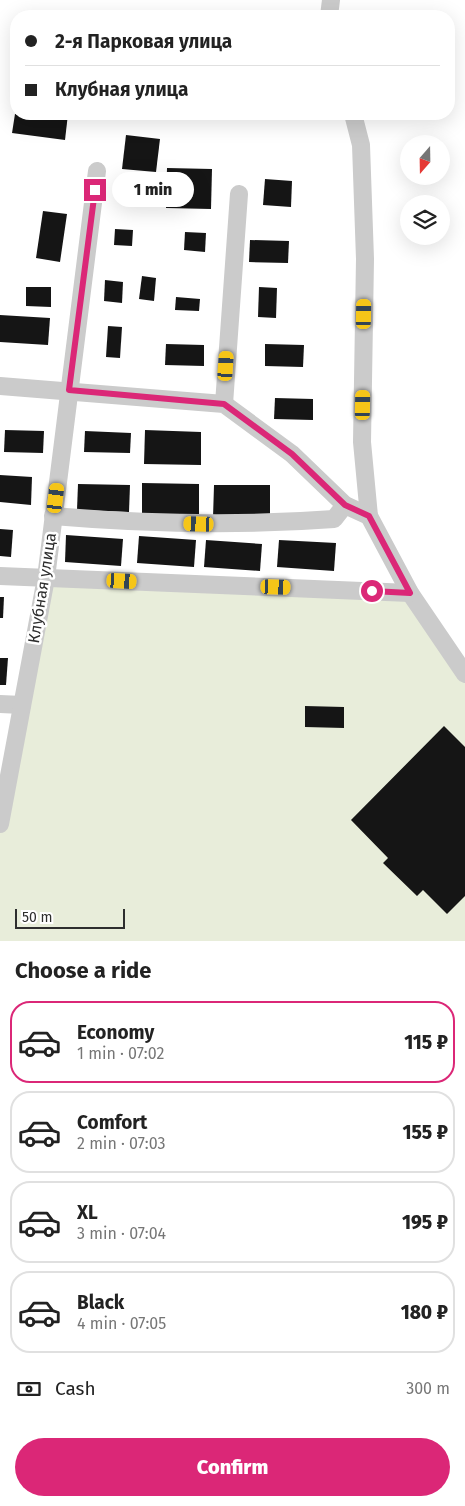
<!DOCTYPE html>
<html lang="en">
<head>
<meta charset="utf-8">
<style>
  body { margin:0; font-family:"Fira Sans",sans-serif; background:#f6f6f6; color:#222; height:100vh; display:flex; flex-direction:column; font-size:19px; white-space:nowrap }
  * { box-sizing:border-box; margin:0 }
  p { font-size:16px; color:#767676 }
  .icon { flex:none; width:28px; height:28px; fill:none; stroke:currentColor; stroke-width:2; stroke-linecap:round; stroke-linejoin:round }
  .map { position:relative; height:941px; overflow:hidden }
  .drawer { display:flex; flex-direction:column; background:#fff; flex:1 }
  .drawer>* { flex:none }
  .banner { position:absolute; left:10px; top:10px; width:445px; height:110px; border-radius:20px; box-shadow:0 5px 20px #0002; display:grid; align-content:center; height:110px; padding:0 15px; background:#fff }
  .needle { width:32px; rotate:200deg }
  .controls { position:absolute; left:400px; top:135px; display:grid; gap:10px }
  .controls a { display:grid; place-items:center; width:50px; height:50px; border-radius:50%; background:#fff; box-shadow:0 5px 20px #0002; font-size:25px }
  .scale { position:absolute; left:15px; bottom:12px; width:110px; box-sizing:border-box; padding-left:5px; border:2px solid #2e2e2e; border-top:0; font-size:14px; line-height:18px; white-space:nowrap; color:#2e2e2e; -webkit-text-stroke:4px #fff; paint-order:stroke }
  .end { position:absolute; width:22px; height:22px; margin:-11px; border:6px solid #db2777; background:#fff; box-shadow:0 0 0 2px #fff }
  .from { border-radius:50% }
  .bubble { position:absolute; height:35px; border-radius:18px; background:#fff; box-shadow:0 5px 20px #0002; font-size:16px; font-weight:800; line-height:35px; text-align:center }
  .car { position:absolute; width:15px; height:30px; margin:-15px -8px; border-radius:6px; box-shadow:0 0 4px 1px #0007; background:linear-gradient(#f5c518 24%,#345 0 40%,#f5c518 0 76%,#345 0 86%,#f5c518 0) }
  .banner b { display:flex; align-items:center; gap:18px; height:48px; font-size:19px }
  .banner b+b { border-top:1px solid #e0e0e0 }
  .banner i { width:12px; height:12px; background:#222 }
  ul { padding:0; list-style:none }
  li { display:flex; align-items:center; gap:15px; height:82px; margin:0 10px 8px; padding:0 5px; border:2px solid #e0e0e0; border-radius:20px }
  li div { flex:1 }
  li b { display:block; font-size:19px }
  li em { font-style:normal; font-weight:800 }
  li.selected { border-color:#db2777 }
  li>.icon { width:45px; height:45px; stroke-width:1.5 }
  h2 { padding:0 15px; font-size:22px; line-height:60px }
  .pay { display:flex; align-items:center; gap:12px; height:55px; padding:0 15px; font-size:19px }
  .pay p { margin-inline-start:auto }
  .cta { display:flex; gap:10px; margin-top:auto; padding:10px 15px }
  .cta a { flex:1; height:58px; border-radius:30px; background:#db2777; color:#fff; font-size:20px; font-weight:800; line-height:58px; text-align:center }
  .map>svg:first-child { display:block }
</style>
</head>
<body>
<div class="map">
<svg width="465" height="941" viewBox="0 0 465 941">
  <rect width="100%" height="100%" fill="#fff"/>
  <polygon fill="#e8edda" points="46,578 410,593 465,674 465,941 0,941 0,824"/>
  <g fill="#151515">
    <polygon points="15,114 68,114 65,140 12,133"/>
    <polygon points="126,135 160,139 156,172 122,169"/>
    <polygon points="167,168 212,169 211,209 166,208"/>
    <polygon points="121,178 139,179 138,194 120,193"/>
    <polygon points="265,179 292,181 291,207 263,205"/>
    <polygon points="43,211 67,214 60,262 36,258"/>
    <polygon points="115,229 133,230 132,246 114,245"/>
    <polygon points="185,232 206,233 205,252 184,250"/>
    <polygon points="250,240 289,241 288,263 249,262"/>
    <polygon points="142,276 156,278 154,301 139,299"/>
    <polygon points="105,280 123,282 122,303 104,301"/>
    <polygon points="26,287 51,287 51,307 26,306"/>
    <polygon points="259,287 277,288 276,318 258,317"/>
    <polygon points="176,297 200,299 199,311 175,310"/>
    <polygon points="0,315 50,318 48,345 0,342"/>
    <polygon points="108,326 122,327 120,358 106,357"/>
    <polygon points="166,344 204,345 204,366 165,365"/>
    <polygon points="265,344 304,345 303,367 265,366"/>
    <polygon points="275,398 313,399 313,420 274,419"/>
    <polygon points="5,430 44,431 43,453 4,452"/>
    <polygon points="145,430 201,432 201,465 144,464"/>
    <polygon points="85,431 131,433 130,453 84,452"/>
    <polygon points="0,475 32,477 31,505 0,502"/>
    <polygon points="142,483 199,484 199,517 142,516"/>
    <polygon points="78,484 130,485 129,512 77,510"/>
    <polygon points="214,485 270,485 270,519 213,518"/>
    <polygon points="0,529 13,530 11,557 0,556"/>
    <polygon points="66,535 123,539 121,566 65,562"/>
    <polygon points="139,536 196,540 194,567 137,563"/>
    <polygon points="206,540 262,544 260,571 204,567"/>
    <polygon points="279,540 336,543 334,571 277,567"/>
    <polygon points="0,597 4,597 3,618 0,618"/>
    <polygon points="0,658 8,658 6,685 0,685"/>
    <polygon points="305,706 344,707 344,728 305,727"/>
    <polygon points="444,726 465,747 465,896 447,914 423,890 417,896 383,863 388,858 351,820"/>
  </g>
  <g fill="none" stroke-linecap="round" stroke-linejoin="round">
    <g stroke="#cbcbcb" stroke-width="18">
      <polyline points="329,16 331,0"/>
      <polyline points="353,114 361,145 365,259 362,442 369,516 410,593 465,674"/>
      <polyline points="0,386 224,404 292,454 345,505 369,516"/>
      <polyline points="224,404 239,194"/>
      <path d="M 53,516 C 147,524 240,526 334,519 L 345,505"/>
      <polyline points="0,576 410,593"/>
      <polyline points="0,704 22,705"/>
      <polyline points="0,824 46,578 97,171"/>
    </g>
  </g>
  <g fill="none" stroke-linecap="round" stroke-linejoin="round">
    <polyline stroke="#db2777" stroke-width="6" points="95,190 69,390 224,404 292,454 345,505 369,516 410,593 372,591"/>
  </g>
  <g text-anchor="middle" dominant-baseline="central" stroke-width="5" stroke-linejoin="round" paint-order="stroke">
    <g font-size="16" fill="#2e2e2e" stroke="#fff">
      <text transform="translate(42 588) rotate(-81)">Клубная улица</text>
    </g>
  </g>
</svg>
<div class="controls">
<a><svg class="needle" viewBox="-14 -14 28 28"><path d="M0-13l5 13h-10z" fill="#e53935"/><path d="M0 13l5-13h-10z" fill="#767676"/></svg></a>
<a><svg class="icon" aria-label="layers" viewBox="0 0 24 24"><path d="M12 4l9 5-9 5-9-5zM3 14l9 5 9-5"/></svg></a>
</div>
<div class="scale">50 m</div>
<i class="end from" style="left:372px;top:591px"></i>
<i class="end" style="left:95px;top:190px"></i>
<div class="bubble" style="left:112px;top:172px;width:82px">1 min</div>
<i class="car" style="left:364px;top:314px;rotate:1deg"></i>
<i class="car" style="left:226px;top:366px;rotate:4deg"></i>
<i class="car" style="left:363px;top:405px;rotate:1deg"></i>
<i class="car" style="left:56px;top:498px;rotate:7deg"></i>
<i class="car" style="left:199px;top:524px;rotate:272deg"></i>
<i class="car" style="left:122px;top:581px;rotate:93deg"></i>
<i class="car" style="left:276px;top:587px;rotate:92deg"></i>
<div class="banner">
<b><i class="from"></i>2-я Парковая улица</b>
<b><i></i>Клубная улица</b>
</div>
</div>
<section class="drawer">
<h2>Choose a ride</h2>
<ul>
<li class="selected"><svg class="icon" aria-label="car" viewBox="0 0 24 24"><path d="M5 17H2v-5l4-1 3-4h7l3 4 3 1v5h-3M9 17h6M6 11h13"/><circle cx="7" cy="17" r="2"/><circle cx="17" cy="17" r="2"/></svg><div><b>Economy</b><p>1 min · 07:02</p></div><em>115 ₽</em></li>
<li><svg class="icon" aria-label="car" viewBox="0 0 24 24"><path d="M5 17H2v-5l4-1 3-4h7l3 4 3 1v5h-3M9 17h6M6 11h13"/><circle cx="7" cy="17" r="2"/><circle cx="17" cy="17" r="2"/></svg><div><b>Comfort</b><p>2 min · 07:03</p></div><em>155 ₽</em></li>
<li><svg class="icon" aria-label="car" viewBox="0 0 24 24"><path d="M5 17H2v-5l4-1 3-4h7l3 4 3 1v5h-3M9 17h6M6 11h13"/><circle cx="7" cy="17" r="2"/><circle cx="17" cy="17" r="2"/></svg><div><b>XL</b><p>3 min · 07:04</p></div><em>195 ₽</em></li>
<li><svg class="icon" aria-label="car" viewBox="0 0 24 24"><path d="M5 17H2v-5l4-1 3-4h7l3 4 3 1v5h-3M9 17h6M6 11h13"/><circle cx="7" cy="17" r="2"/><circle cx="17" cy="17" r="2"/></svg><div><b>Black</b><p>4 min · 07:05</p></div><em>180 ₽</em></li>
</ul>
<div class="pay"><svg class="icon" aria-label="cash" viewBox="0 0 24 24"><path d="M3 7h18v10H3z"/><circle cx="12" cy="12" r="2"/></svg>Cash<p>300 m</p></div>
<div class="cta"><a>Confirm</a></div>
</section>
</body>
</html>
